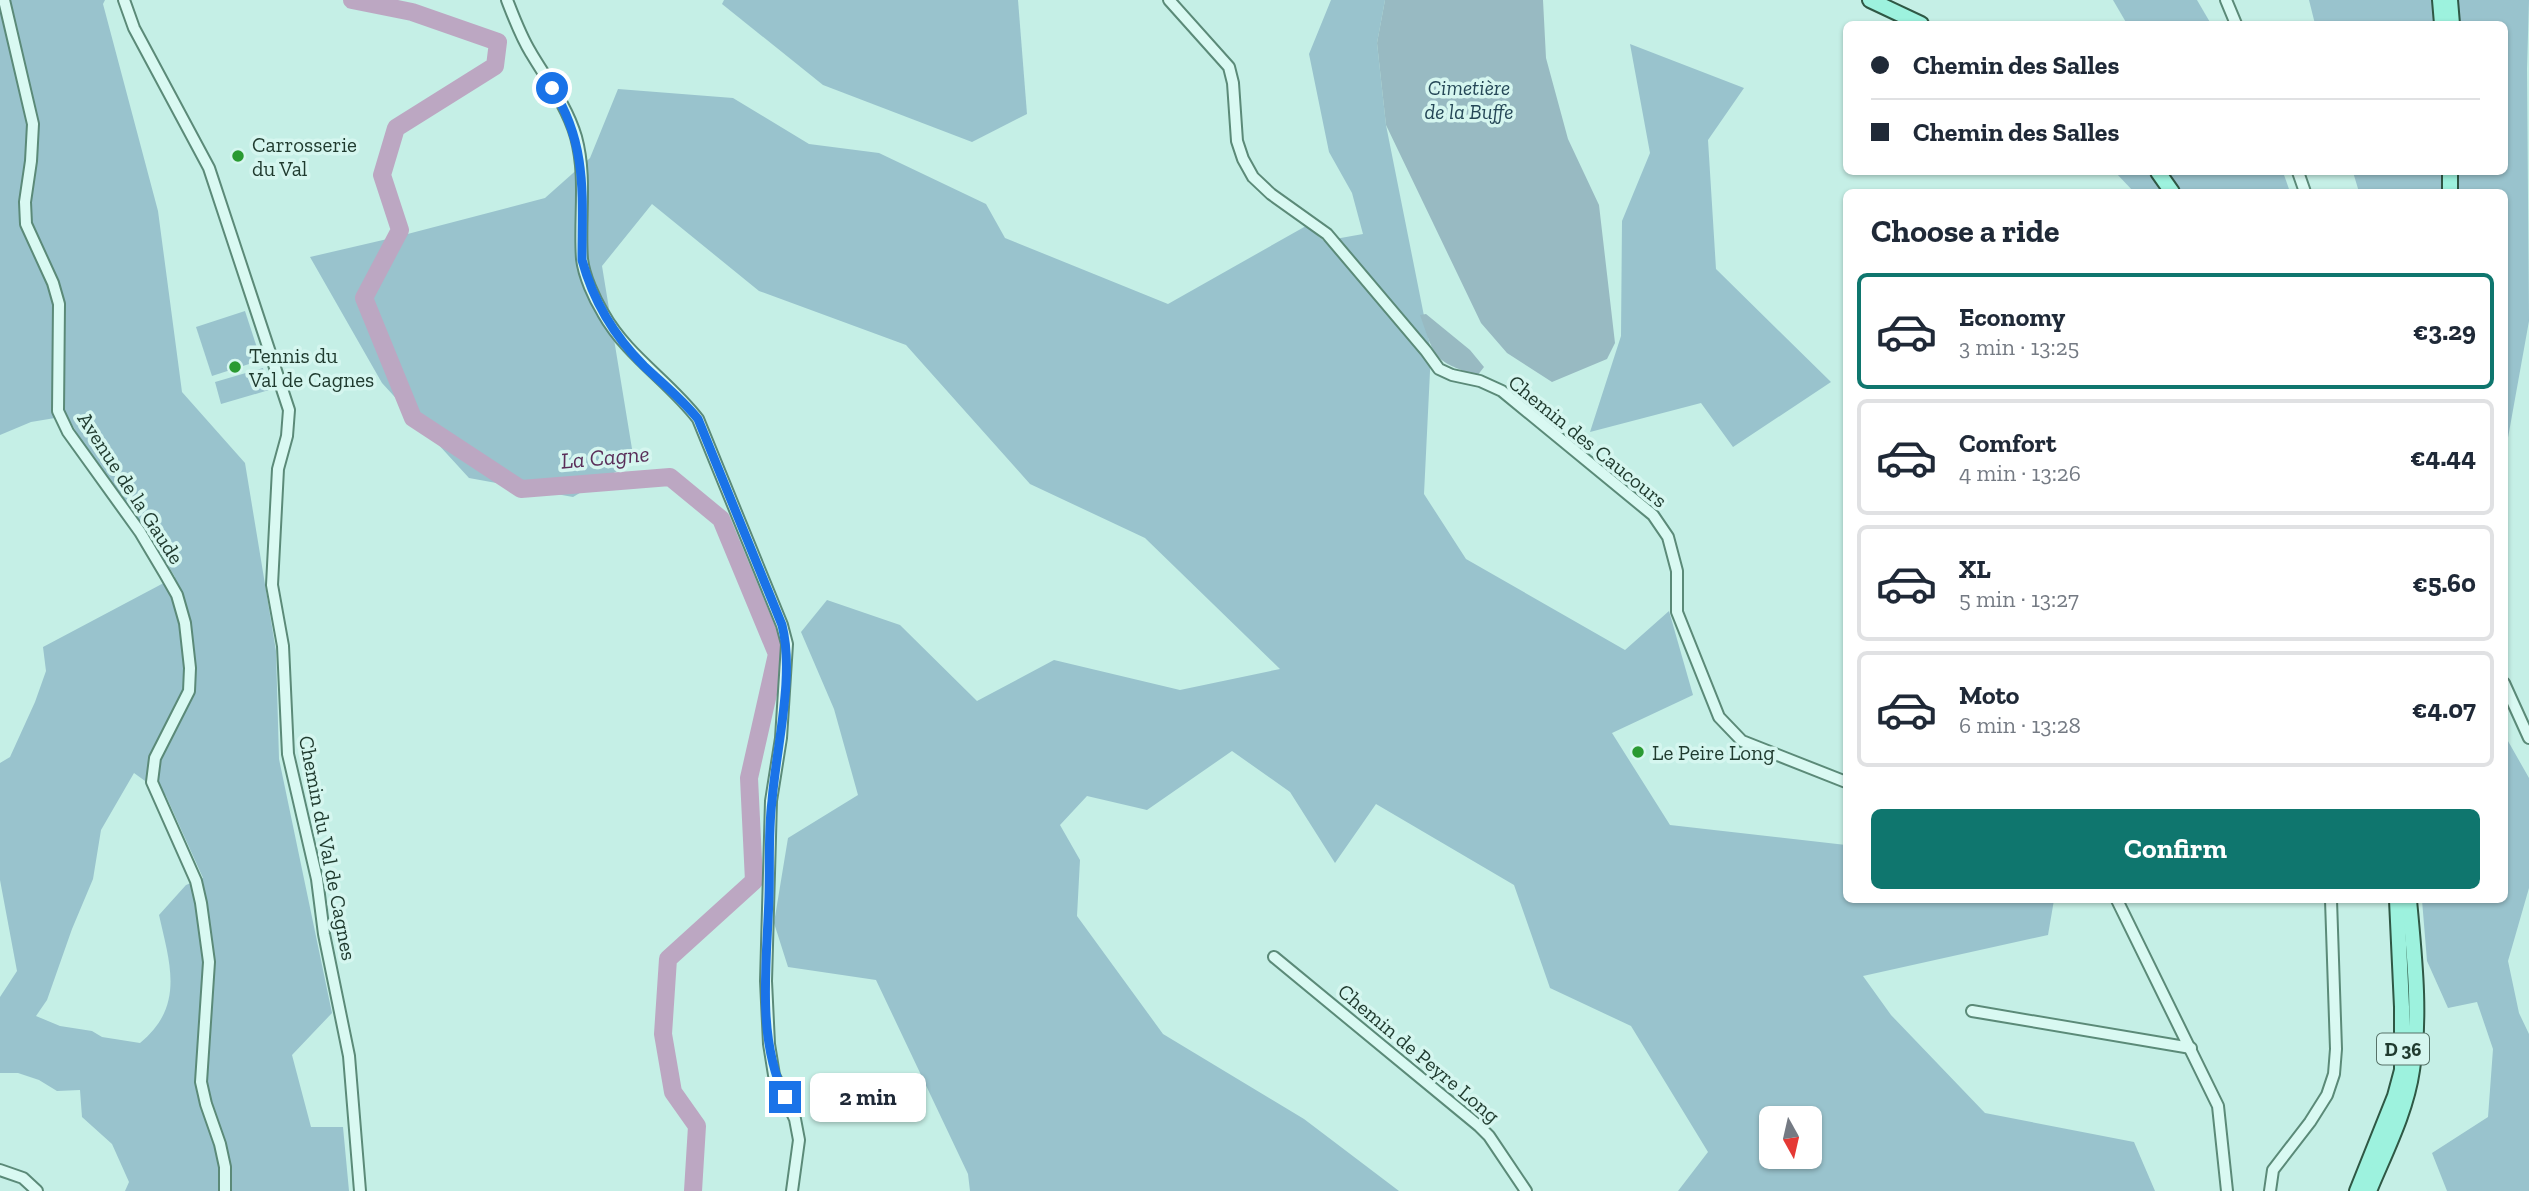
<!DOCTYPE html>
<html lang="en">
<head>
<meta charset="utf-8">
<style>
  body { margin:0; font-family:"Zilla Slab",serif; background:#f6f6f7; color:#1f2937; height:100vh; display:flex; flex-direction:column; font-size:26px; white-space:nowrap }
  * { box-sizing:border-box; margin:0 }
  p { font-size:23px; color:#747a83 }
  .icon { flex:none; width:38px; height:38px; fill:none; stroke:currentColor; stroke-width:2; stroke-linecap:round; stroke-linejoin:round }
  .map { position:relative; flex:1; overflow:hidden }
  .details { position:absolute; left:1843px; top:189px; width:665px; height:714px; display:flex; flex-direction:column; background:#fff; border-radius:10px; box-shadow:0 2px 5px #0004 }
  .details>* { flex:none }
  .hud { position:absolute; left:1843px; top:21px; width:665px; height:154px; border-radius:10px; box-shadow:0 2px 5px #0004; display:grid; align-content:center; height:154px; padding:0 28px; background:#fff }
  .needle { width:46px; rotate:172deg }
  .controls { position:absolute; left:1759px; top:1106px; display:grid; gap:14px }
  .controls a { display:grid; place-items:center; width:63px; height:63px; border-radius:10px; background:#fff; box-shadow:0 2px 5px #0004; font-size:35px }
  .end { position:absolute; width:32px; height:32px; margin:-16px; border:9px solid #1a73e8; background:#fff; box-shadow:0 0 0 4px #fff }
  .from { border-radius:50% }
  .bubble { position:absolute; height:49px; border-radius:10px; background:#fff; box-shadow:0 2px 5px #0004; font-size:23px; font-weight:800; line-height:49px; text-align:center }
  .hud b { display:flex; align-items:center; gap:24px; height:66px; font-size:26px }
  .hud b+b { border-top:2px solid #e0e1e3 }
  .hud i { width:18px; height:18px; background:#1f2937 }
  ul { padding:0; list-style:none }
  li { display:flex; align-items:center; gap:21px; height:116px; margin:0 14px 10px; padding:0 14px; border:4px solid #e0e1e3; border-radius:10px }
  li div { flex:1 }
  li b { display:block; font-size:26px }
  li em { font-style:normal; font-weight:800 }
  li.active { border-color:#0f766e }
  li>.icon { width:63px; height:63px; stroke-width:1.5 }
  h2 { padding:0 28px; font-size:32px; line-height:84px }
  .action { display:flex; gap:14px; margin-top:auto; padding:14px 28px }
  .action a { flex:1; height:80px; border-radius:10px; background:#0f766e; color:#fff; font-size:28px; font-weight:800; line-height:80px; text-align:center }
  .map>svg:first-child { display:block }
</style>
</head>
<body>
<div class="map">
<svg width="2529" height="1191" viewBox="0 0 2529 1191">
  <rect width="100%" height="100%" fill="#c5efe6"/>
  <g fill="#99c3cd" fill-rule="evenodd">
    <path d="M 0,0 L 105,0 L 103,4 L 158,211 L 182,392 L 245,463 L 276,651 L 279,759 L 332,1013 L 292,1055 L 311,1127 L 343,1127 L 349,1191 L 125,1191 L 129,1182 L 112,1144 L 82,1117 L 80,1090 L 57,1091 L 39,1080 L 18,1073 L 0,1073 L 0,997 L 17,971 L 0,880 L 0,763 L 10,757 L 35,702 L 46,671 L 43,647 L 175,577 L 148,533 L 95,464 L 67,416 L 31,422 L 0,435 ZM 134,773 L 166,796 L 203,878 L 186,885 L 159,915 C 170,964 185,1006 140,1043 L 102,1037 L 92,1031 L 60,1026 L 36,1016 L 47,1000 L 72,929 L 93,879 L 101,830 Z"/>
    <polygon points="724,0 1018,0 1027,114 972,142 823,85 722,4"/>
    <path d="M 1331,0 L 1385,0 L 1377,43 L 1386,125 L 1431,351 L 1424,494 L 1466,559 L 1625,650 L 1669,611 L 1693,695 L 1612,733 L 1670,825 L 1846,845 L 1846,900 L 2054,900 L 2048,935 L 1863,976 L 1891,1015 L 1985,1113 L 2134,1142 L 2155,1191 L 1678,1191 L 1708,1152 L 1631,1026 L 1550,988 L 1514,885 L 1376,804 L 1335,863 L 1290,792 L 1232,751 L 1147,810 L 1087,796 L 1060,825 L 1080,860 L 1077,916 L 1163,1034 L 1304,1119 L 1399,1191 L 970,1191 L 968,1174 L 876,980 L 788,967 L 774,923 L 788,838 L 858,795 L 834,709 L 801,632 L 827,600 L 900,625 L 977,701 L 1054,660 L 1180,690 L 1280,669 L 1145,538 L 1030,484 L 906,345 L 759,291 L 652,204 L 602,266 L 634,461 L 573,497 L 469,478 L 382,383 L 310,257 L 396,237 L 545,198 L 590,158 L 618,89 L 733,98 L 809,144 L 879,153 L 986,204 L 1005,238 L 1168,304 L 1306,226 L 1324,241 L 1363,234 L 1352,193 L 1329,152 L 1309,54 ZM 1771,1118 L 1810,1118 L 1810,1157 L 1771,1157 Z"/>
    <polygon points="2113,0 2197,0 2211,24 2127,24"/>
    <polygon points="2309,0 2529,0 2527,69 2529,321 2504,460 2504,192 2359,192 2353,172 2504,172 2504,24 2315,24"/>
    <polygon points="1630,44 1744,88 1708,140 1716,269 1831,382 1733,447 1701,403 1590,432 1621,336 1622,221 1650,153"/>
    <polygon points="2115,172 2283,172 2290,192 2134,192"/>
    <polygon points="245,311 261,360 212,376 196,327"/>
    <polygon points="263,368 269,390 221,404 215,382"/>
    <polygon points="2504,734 2529,778 2529,888 2508,961 2519,1013 2529,1034 2529,1191 2447,1191 2432,1153 2488,1117 2493,1049 2477,1002 2448,1008 2427,961 2422,900 2504,900"/>
  </g>
  <g fill="#98bac2">
    <polygon points="1385,0 1543,0 1546,58 1568,139 1599,205 1615,343 1607,359 1552,382 1507,353 1481,323 1386,125 1377,43"/>
    <path d="M 1426,314 L 1470,350 L 1484,367 L 1477,376 C 1432,359 1436,360 1420,315 Z"/>
  </g>
  <g fill="none" stroke-linecap="round" stroke-linejoin="round">
    <polyline stroke="#bca7c2" stroke-width="18" points="352,0 412,12 498,42 495,66 396,128 382,175 400,230 364,298 413,418 521,489 670,477 721,519 777,654 749,778 754,881 668,959 663,1034 673,1092 697,1126 693,1191"/>
    <g stroke="#5b8a78" stroke-width="14">
      <g id="minor">
        <polyline points="4,0 33,124 31,161 25,202 26,224 53,283 59,304 58,411 68,432 140,532 165,574 177,595 185,623 190,668 189,691 155,758 152,782 196,881 201,903 209,962 201,1082 206,1104 220,1144 225,1167 225,1191"/>
        <polyline points="124,0 134,28 209,168 289,410 287,436 278,469 272,585 283,646 288,754 317,879 324,934 349,1056 360,1191"/>
        <path d="M 507,0 C 514,18 521,37 531,53 C 547,80 567,106 576,137 C 587,177 579,218 582,259 C 584,276 594,298 603,313 C 627,356 669,381 698,419 L 782,625 L 787,644 L 781,738 L 771,801 L 766,981 L 769,1044 L 774,1075 L 795,1119 L 799,1140 L 792,1191"/>
        <polyline points="1169,0 1229,67 1233,83 1237,141 1243,159 1253,177 1271,194 1327,234 1426,351 1439,369 1452,375 1480,381 1502,391 1653,515 1668,537 1677,571 1677,612 1719,717 1742,741 1846,782"/>
        <polyline points="2226,0 2236,24"/>
        <polyline points="2298,172 2305,192"/>
        <polyline points="2504,683 2529,738"/>
        <polyline points="2117,900 2218,1106 2227,1191"/>
        <polyline points="1274,957 1479,1126 1489,1136 1526,1191"/>
        <polyline points="1972,1011 2191,1048"/>
        <polyline points="0,1170 23,1178 37,1191"/>
        <polyline points="2270,1191 2273,1170 2310,1122 2327,1095 2334,1074 2336,1049 2331,900"/>
      </g>
    </g>
    <g stroke="#2f5845" stroke-width="18">
      <g id="major">
        <polyline points="1870,0 1921,24"/>
        <polyline points="2440,0 2442,24"/>
        <polyline points="2450,0 2452,24"/>
        <polyline points="2158,172 2172,192"/>
        <polyline points="2450,192 2450,172"/>
        <polyline points="2357,1191 2395,1096 2402,1070 2402,1007 2397,900"/>
        <path d="M 2369,1191 C 2385,1152 2406,1112 2412,1070 C 2421,1015 2414,955 2409,900"/>
      </g>
    </g>
    <use href="#minor" stroke="#d9f9f2" stroke-width="10"/>
    <use href="#major" stroke="#9df2de" stroke-width="14"/>
  </g>
  <g fill="none" stroke-linecap="round" stroke-linejoin="round">
    <path stroke="#1a73e8" stroke-width="9" d="M 552,88 C 588,145 582,196 582,260 C 593,300 615,337 644,366 C 663,384 682,399 698,419 L 782,625 C 795,676 776,748 772,801 C 768,832 770,865 769,897 C 767,962 756,1037 785,1097"/>
  </g>
  <g fill="#2a9a32" stroke="#d5f6ef" stroke-width="2.5">
    <circle cx="238" cy="156" r="7"/>
    <circle cx="235" cy="367" r="7"/>
    <circle cx="1638" cy="752" r="7"/>
  </g>
  <g text-anchor="middle" dominant-baseline="central" stroke-width="7" stroke-linejoin="round" paint-order="stroke">
    <rect fill="#d5f6ef" stroke="#567268" stroke-width="2" x="2377" y="1033.5" width="52" height="31" rx="5"/>
    <g font-size="19" font-weight="bold" fill="#1f3a2e">
      <text x="2403" y="1049">D 36</text>
    </g>
    <g font-size="21" font-style="italic" fill="#254757" stroke="#d5f6ef">
      <text x="1469" y="87">Cimetière<tspan x="1469" dy="24">de la Buffe</tspan></text>
    </g>
    <g font-size="21" fill="#1f3a2e" stroke="#d5f6ef" text-anchor="start">
      <text x="252" y="144">Carrosserie<tspan x="252" dy="24">du Val</tspan></text>
      <text x="249" y="355">Tennis du<tspan x="249" dy="24">Val de Cagnes</tspan></text>
      <text x="1652" y="752">Le Peire Long</text>
    </g>
    <g font-size="21" fill="#1f3a2e" stroke="#d5f6ef">
      <text transform="translate(1588 441) rotate(39)">Chemin des Caucours</text>
      <text transform="translate(131 488) rotate(57)">Avenue de la Gaude</text>
      <text transform="translate(328 848) rotate(79)">Chemin du Val de Cagnes</text>
      <text transform="translate(1419 1053) rotate(40)">Chemin de Peyre Long</text>
    </g>
    <g font-size="23" font-style="italic" fill="#5a2e59" stroke="#d5f6ef">
      <text transform="translate(605 457) rotate(-5)">La Cagne</text>
    </g>
  </g>
</svg>
<div class="controls">
<a><svg class="needle" viewBox="-14 -14 28 28"><path d="M0-13l5 13h-10z" fill="#e53935"/><path d="M0 13l5-13h-10z" fill="#747a83"/></svg></a>
</div>
<i class="end from" style="left:552px;top:88px"></i>
<i class="end" style="left:785px;top:1097px"></i>
<div class="bubble" style="left:810px;top:1073px;width:116px">2 min</div>
<div class="hud">
<b><i class="from"></i>Chemin des Salles</b>
<b><i></i>Chemin des Salles</b>
</div>
<section class="details">
<h2>Choose a ride</h2>
<ul>
<li class="active"><svg class="icon" aria-label="car" viewBox="0 0 24 24"><path d="M5 17H2v-5l4-1 3-4h7l3 4 3 1v5h-3M9 17h6M6 11h13"/><circle cx="7" cy="17" r="2"/><circle cx="17" cy="17" r="2"/></svg><div><b>Economy</b><p>3 min · 13:25</p></div><em>€3.29</em></li>
<li><svg class="icon" aria-label="car" viewBox="0 0 24 24"><path d="M5 17H2v-5l4-1 3-4h7l3 4 3 1v5h-3M9 17h6M6 11h13"/><circle cx="7" cy="17" r="2"/><circle cx="17" cy="17" r="2"/></svg><div><b>Comfort</b><p>4 min · 13:26</p></div><em>€4.44</em></li>
<li><svg class="icon" aria-label="car" viewBox="0 0 24 24"><path d="M5 17H2v-5l4-1 3-4h7l3 4 3 1v5h-3M9 17h6M6 11h13"/><circle cx="7" cy="17" r="2"/><circle cx="17" cy="17" r="2"/></svg><div><b>XL</b><p>5 min · 13:27</p></div><em>€5.60</em></li>
<li><svg class="icon" aria-label="car" viewBox="0 0 24 24"><path d="M5 17H2v-5l4-1 3-4h7l3 4 3 1v5h-3M9 17h6M6 11h13"/><circle cx="7" cy="17" r="2"/><circle cx="17" cy="17" r="2"/></svg><div><b>Moto</b><p>6 min · 13:28</p></div><em>€4.07</em></li>
</ul>
<div class="action"><a>Confirm</a></div>
</section>
</div>
</body>
</html>
